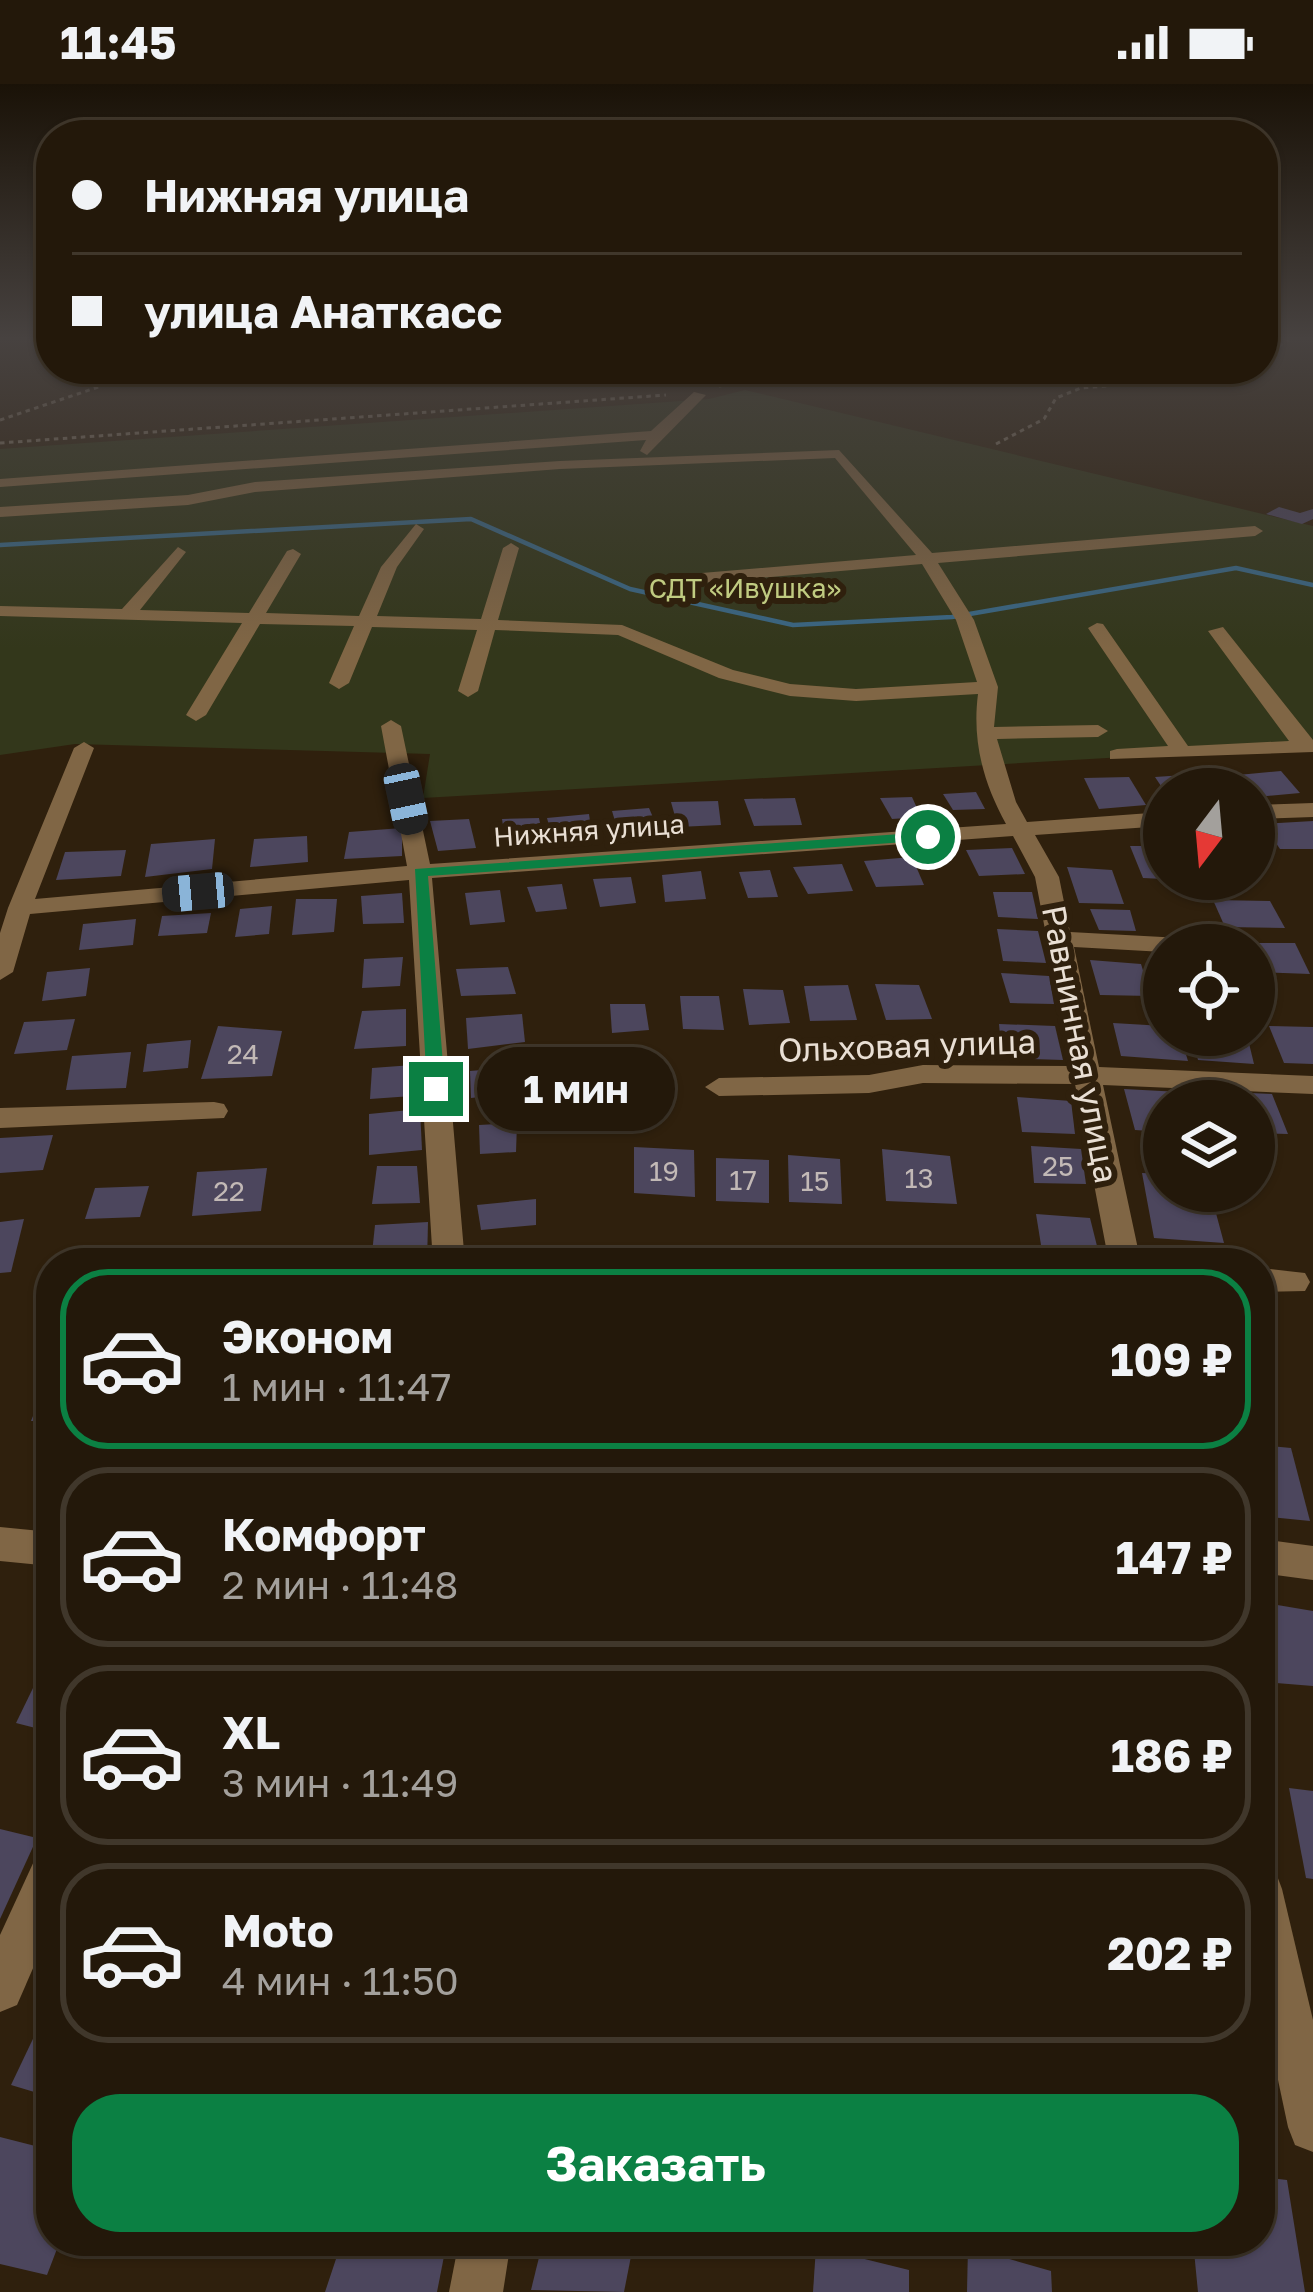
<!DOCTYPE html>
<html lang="ru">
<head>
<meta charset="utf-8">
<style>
  body { margin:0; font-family:"Golos Text",sans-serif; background:#2f2518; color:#f1f3f6; height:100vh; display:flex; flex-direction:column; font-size:45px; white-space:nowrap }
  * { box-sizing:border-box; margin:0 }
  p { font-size:39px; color:#a3a09c }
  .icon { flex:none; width:66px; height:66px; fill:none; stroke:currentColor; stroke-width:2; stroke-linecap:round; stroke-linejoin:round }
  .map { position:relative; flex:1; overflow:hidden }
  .drawer { position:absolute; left:36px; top:1164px; width:1239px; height:1008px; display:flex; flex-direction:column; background:#23180a; border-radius:48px; box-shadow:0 3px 9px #0004,0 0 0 3px #40372b }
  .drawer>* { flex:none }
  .top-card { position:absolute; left:36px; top:36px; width:1242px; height:264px; border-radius:48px; box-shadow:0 3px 9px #0004,0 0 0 3px #40372b; display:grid; align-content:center; height:264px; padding:0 36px; background:#23180a }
  .needle { width:78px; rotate:196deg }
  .controls { position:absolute; left:1143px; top:684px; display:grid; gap:24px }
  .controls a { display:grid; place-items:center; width:132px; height:132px; border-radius:50%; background:#23180a; box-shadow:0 3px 9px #0004,0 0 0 3px #40372b; font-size:60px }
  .end { position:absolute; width:54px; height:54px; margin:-27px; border:15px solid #0b8043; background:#fff; box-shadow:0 0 0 6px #fff }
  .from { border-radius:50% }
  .bubble { position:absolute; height:84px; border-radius:42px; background:#23180a; box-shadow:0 3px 9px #0004,0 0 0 3px #40372b; font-size:39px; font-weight:700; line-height:84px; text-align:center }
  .car { position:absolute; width:36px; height:72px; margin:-36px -18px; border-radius:15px; box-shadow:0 0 9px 3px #0007; background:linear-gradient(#222 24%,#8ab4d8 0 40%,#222 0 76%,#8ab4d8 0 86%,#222 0) }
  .top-card b { display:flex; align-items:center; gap:42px; height:114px; font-size:45px }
  .top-card b+b { border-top:3px solid #40372b }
  .top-card i { width:30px; height:30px; background:#f1f3f6 }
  ul { padding:21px 0 0; list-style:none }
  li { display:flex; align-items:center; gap:36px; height:180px; margin:0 24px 18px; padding:0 12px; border:6px solid #40372b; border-radius:48px }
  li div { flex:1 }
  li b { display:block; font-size:45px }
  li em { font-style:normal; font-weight:700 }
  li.active { border-color:#0b8043 }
  li>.icon { width:108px; height:108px; stroke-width:1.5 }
  .action { display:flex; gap:24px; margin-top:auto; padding:24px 36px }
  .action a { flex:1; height:138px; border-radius:48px; background:#0b8043; color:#fff; font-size:48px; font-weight:700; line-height:138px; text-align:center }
  .status { display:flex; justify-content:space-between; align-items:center; height:84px; padding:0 60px; background:#23180a; direction:ltr }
  .status svg { height:33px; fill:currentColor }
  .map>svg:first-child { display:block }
</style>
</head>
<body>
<div class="status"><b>11:45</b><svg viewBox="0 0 49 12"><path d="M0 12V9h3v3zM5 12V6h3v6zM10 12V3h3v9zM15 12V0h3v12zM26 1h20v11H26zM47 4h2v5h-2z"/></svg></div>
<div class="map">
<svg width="1313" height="2208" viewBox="0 0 1313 2208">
  <rect width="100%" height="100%" fill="#2f200d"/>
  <polygon fill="#33371b" points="745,306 1313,442 1313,662 423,714 430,670 75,660 0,671 0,365 709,315"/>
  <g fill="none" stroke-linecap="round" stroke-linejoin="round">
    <polyline stroke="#3a6784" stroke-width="4.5" points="0,461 471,435 630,505 793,541 952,533 1236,484 1313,501"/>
  </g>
  <g fill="#4c465d">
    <polygon points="1279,423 1300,429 1313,425 1313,435 1302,440 1266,430"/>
    <polygon points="1281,687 1300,709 1257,713 1238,691"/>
    <polygon points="1214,689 1229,705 1163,705 1155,693"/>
    <polygon points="1129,693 1146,721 1099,725 1084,694"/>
    <polygon points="976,708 985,725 953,726 943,710"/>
    <polygon points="912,713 921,733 892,735 880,714"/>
    <polygon points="795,714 802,741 754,742 744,715"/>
    <polygon points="718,717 721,741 678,743 671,718"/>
    <polygon points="649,724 658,745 618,747 612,727"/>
    <polygon points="589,730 592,752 552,753 547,734"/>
    <polygon points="539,734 543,754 505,756 502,735"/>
    <polygon points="469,735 476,764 438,767 430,737"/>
    <polygon points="1313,737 1313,765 1280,765 1263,740"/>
    <polygon points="402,744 402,772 344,775 349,748"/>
    <polygon points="307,752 308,778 250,783 254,755"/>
    <polygon points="215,755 212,785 145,793 151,760"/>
    <polygon points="1130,762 1164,762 1164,795 1143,794"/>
    <polygon points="1012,764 1025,790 979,792 966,766"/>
    <polygon points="126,766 121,792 56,796 65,768"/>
    <polygon points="912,773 924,801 876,803 864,777"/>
    <polygon points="842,780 853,807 808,810 793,783"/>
    <polygon points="1067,783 1112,786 1124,820 1079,819"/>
    <polygon points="770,786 778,813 748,814 739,788"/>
    <polygon points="701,787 706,815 665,818 662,791"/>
    <polygon points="631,793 636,819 600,823 593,795"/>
    <polygon points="562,800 567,825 536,828 527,803"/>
    <polygon points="500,806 505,838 470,841 465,809"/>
    <polygon points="993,808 1032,808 1038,835 998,833"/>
    <polygon points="402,809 404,839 363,840 361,812"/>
    <polygon points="296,815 337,815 334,848 292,851"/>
    <polygon points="1213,816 1270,817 1285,844 1225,843"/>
    <polygon points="272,822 269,850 235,853 240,825"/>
    <polygon points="1090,825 1130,826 1136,847 1099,846"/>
    <polygon points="211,829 207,849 158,852 162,832"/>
    <polygon points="136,835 133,861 79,866 83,840"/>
    <polygon points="997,845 1038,847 1046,879 1003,877"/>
    <polygon points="1254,859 1295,859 1310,890 1254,888"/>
    <polygon points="403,873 400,902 362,904 364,875"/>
    <polygon points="1090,876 1141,880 1151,912 1100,911"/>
    <polygon points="508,883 516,910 461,912 456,885"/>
    <polygon points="90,884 86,912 42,917 47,888"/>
    <polygon points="1001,889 1049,892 1054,920 1010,919"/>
    <polygon points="875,900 919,901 932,935 886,936"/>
    <polygon points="848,901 857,936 810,937 804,902"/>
    <polygon points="743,905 783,906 790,939 749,941"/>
    <polygon points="680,912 719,912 724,946 683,945"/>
    <polygon points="610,920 645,920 649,946 612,949"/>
    <polygon points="406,925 406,962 354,965 362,927"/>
    <polygon points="522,930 525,958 468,965 466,934"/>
    <polygon points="75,935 67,966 14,970 24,938"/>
    <polygon points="1113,939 1164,942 1164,951 1180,951 1188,977 1121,972"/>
    <polygon points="999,940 1055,942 1063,976 1002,974"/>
    <polygon points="218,942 282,947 272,992 201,995"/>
    <polygon points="1269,942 1313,943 1313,980 1284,979"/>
    <polygon points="1191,951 1247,951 1254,980 1198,976"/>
    <polygon points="191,956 188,984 143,988 147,960"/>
    <polygon points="131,968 126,1004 66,1006 72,972"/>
    <polygon points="413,981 412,1012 370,1015 372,984"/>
    <polygon points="529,982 532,1007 471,1014 470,987"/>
    <polygon points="1124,1005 1180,1008 1183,1017 1164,1017 1164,1048 1135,1046"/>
    <polygon points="1227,1008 1272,1010 1288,1050 1254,1049 1254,1017 1230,1017"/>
    <polygon points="1017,1013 1071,1017 1075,1050 1022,1048"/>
    <polygon points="420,1025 422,1066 369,1071 369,1030"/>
    <polygon points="517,1039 516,1068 480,1070 479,1041"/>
    <polygon points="53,1051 43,1086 0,1089 0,1054"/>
    <polygon points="1031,1062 1081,1065 1086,1100 1034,1099"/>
    <polygon points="634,1063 694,1066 695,1113 634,1109"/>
    <polygon points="882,1065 950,1072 957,1120 886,1117"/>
    <polygon points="788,1071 840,1075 842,1120 789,1118"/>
    <polygon points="716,1074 769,1076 769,1119 716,1117"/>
    <polygon points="377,1082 417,1082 420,1119 372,1120"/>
    <polygon points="267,1084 261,1127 192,1132 197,1088"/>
    <polygon points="1142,1089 1164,1090 1164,1107 1210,1107 1224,1159 1154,1154"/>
    <polygon points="149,1102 140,1133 85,1135 95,1104"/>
    <polygon points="536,1115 536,1141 481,1146 477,1121"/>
    <polygon points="1036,1130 1090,1134 1099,1170 1042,1167"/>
    <polygon points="24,1135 11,1188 0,1189 0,1138"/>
    <polygon points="428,1138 427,1179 371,1179 375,1141"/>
    <polygon points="548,1162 549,1179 489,1179 490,1168"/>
    <polygon points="51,1287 51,1337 31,1337"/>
    <polygon points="1260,1361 1291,1364 1310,1437 1260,1432"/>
    <polygon points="1260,1518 1313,1527 1313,1602 1265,1598"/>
    <polygon points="51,1567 51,1648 16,1639"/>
    <polygon points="1289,1704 1313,1707 1313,1795 1306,1794"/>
    <polygon points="0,1745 37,1754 0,1835"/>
    <polygon points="51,1917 51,2013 11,2001"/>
    <polygon points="0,2053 51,2066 51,2157 60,2157 47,2191 0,2180"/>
    <polygon points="1260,2093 1287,2096 1305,2208 1198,2208 1193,2157 1260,2157"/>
    <polygon points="342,2157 447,2157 437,2208 325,2208"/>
    <polygon points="543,2157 634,2157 624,2208 531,2206"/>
    <polygon points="816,2163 909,2186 909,2208 813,2208"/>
    <polygon points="968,2163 1051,2187 1052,2208 967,2208"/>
  </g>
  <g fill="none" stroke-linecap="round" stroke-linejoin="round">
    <g stroke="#847868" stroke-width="3" stroke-dasharray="4.5 4.5" stroke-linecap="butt">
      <polyline points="1263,271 1289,256"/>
      <polyline points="719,302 777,294 799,285"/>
      <polyline points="0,336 152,285"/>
      <polyline points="0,359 666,311"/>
      <polyline points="996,360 1044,335 1056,314 1081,304 1142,299 1208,285"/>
    </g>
    <g fill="#806645" fill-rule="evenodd">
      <polygon points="694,308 706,311 647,371 640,367 646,356 0,403 0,395 651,347"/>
      <path d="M 839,366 L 932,469 L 1255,442 L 1263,447 L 1255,452 L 938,479 L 974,536 L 998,603 L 994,643 L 1098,641 L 1108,647 L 1098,653 L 997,655 L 1016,718 L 1027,738 L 1164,728 L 1164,742 L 1035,751 L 1059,793 L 1070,848 L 1181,854 L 1193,861 L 1164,861 L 1164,868 L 1074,863 L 1099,983 L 1313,992 L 1313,1010 L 1103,1001 L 1141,1179 L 1109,1179 L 1075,1000 L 923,999 L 869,1009 L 719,1012 L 705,1003 L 719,994 L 869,991 L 923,981 L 1071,982 L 1035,793 L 1013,752 L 432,794 L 465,1179 L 433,1179 L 409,796 L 30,830 L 13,888 L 0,896 L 0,849 L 8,824 L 74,664 L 84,658 L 94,664 L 35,815 L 407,782 L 381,642 L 391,636 L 401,642 L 430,780 L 1006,740 C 983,698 972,657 978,610 L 856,617 L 790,612 L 719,594 L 618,551 L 495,546 L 478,607 L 468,613 L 458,607 L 477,546 L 372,543 L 349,599 L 339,605 L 329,599 L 354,542 L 260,540 L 206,631 L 196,637 L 186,631 L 242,539 L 0,532 L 0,522 L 122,525 L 178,463 L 186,468 L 140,526 L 249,529 L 287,467 L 293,465 L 301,470 L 266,529 L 359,532 L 381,483 L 416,440 L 424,445 L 397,483 L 377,532 L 481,535 L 503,464 L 511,459 L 519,464 L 498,536 L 622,541 L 733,586 L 790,600 L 856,605 L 977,598 L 956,536 L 922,480 L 678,501 L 670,496 L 678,491 L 916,471 L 835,374 L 560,385 L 255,408 L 188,421 L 0,433 L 0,423 L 188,411 L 255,398 L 560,377 Z"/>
      <polygon points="1097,539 1103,540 1188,662 1289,657 1208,547 1223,543 1313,656 1313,668 1110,675 1110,667 1117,665 1168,662 1088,544"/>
      <polygon points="1313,719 1313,733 1254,735 1254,721"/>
      <polygon points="214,1018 224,1020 228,1027 224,1034 0,1044 0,1024"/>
      <polygon points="1260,1184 1305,1189 1310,1198 1305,1207 1260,1208"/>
      <polygon points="0,1443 51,1448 51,1482 0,1477"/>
      <polygon points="1260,1455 1313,1462 1313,1496 1260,1489"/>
      <polygon points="51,1769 51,1843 17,1921 0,1928 0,1851 35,1775"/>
      <polygon points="1260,1783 1276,1789 1282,1805 1313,1936 1313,2068 1295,2061 1288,2043 1260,1911"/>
      <polygon points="459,2157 511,2157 503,2208 449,2208"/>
    </g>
  </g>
  <linearGradient id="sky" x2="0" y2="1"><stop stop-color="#1a1207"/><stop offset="0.45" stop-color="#474240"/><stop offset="1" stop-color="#474240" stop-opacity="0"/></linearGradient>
  <rect width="1313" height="565" fill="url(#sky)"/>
  <polygon fill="#0b8043" points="928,748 933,756 428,792 445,1005 436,1011 427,1005 415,785"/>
  <g text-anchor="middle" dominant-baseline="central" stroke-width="12" stroke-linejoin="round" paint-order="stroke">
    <g font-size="27" fill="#c0cb81" stroke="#2f200d">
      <text x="745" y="504">СДТ «Ивушка»</text>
    </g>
    <g font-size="27" fill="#e9dfd4" stroke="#2f200d">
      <text transform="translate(589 746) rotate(-4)">Нижняя улица</text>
    </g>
    <g font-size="27" fill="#c2b9b6">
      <text x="243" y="970">24</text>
      <text x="1058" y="1082">25</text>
      <text x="664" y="1087">19</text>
      <text x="919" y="1094">13</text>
      <text x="743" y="1096">17</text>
      <text x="815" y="1097">15</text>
      <text x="229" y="1107">22</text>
    </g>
    <g font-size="33" fill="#e9dfd4" stroke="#2f200d">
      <text transform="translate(1081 960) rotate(79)">Равнинная улица</text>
      <text transform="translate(907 961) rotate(-2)">Ольховая улица</text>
    </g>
  </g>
</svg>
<div class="controls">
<a><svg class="needle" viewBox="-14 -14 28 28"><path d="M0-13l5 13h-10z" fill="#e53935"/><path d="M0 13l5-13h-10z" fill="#a3a09c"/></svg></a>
<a><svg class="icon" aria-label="locate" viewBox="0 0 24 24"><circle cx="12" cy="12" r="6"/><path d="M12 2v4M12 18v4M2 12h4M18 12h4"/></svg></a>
<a><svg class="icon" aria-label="layers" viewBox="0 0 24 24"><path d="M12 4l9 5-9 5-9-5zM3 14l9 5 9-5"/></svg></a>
</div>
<i class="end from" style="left:928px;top:753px"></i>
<i class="end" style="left:436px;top:1005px"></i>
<div class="bubble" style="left:477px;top:963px;width:198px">1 мин</div>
<i class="car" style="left:406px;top:715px;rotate:168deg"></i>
<i class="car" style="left:198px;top:808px;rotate:265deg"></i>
<div class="top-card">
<b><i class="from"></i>Нижняя улица</b>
<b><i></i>улица Анаткасс</b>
</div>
<section class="drawer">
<ul>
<li class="active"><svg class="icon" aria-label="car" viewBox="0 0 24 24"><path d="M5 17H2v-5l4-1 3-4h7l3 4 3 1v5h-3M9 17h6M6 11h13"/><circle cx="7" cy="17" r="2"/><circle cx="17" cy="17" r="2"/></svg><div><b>Эконом</b><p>1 мин · 11:47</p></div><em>109 ₽</em></li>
<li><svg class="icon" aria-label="car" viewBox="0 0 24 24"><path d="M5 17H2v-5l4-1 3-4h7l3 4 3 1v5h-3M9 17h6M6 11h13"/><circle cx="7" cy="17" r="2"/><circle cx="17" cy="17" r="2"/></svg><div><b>Комфорт</b><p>2 мин · 11:48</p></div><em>147 ₽</em></li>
<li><svg class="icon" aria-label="car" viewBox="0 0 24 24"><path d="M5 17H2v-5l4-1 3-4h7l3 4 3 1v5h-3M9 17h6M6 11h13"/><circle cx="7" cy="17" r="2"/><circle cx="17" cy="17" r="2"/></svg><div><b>XL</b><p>3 мин · 11:49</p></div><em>186 ₽</em></li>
<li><svg class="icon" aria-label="car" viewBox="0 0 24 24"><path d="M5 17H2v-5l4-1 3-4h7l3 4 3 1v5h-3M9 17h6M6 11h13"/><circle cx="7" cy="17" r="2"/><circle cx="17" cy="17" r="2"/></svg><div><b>Moto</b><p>4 мин · 11:50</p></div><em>202 ₽</em></li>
</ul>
<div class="action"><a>Заказать</a></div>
</section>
</div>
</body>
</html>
